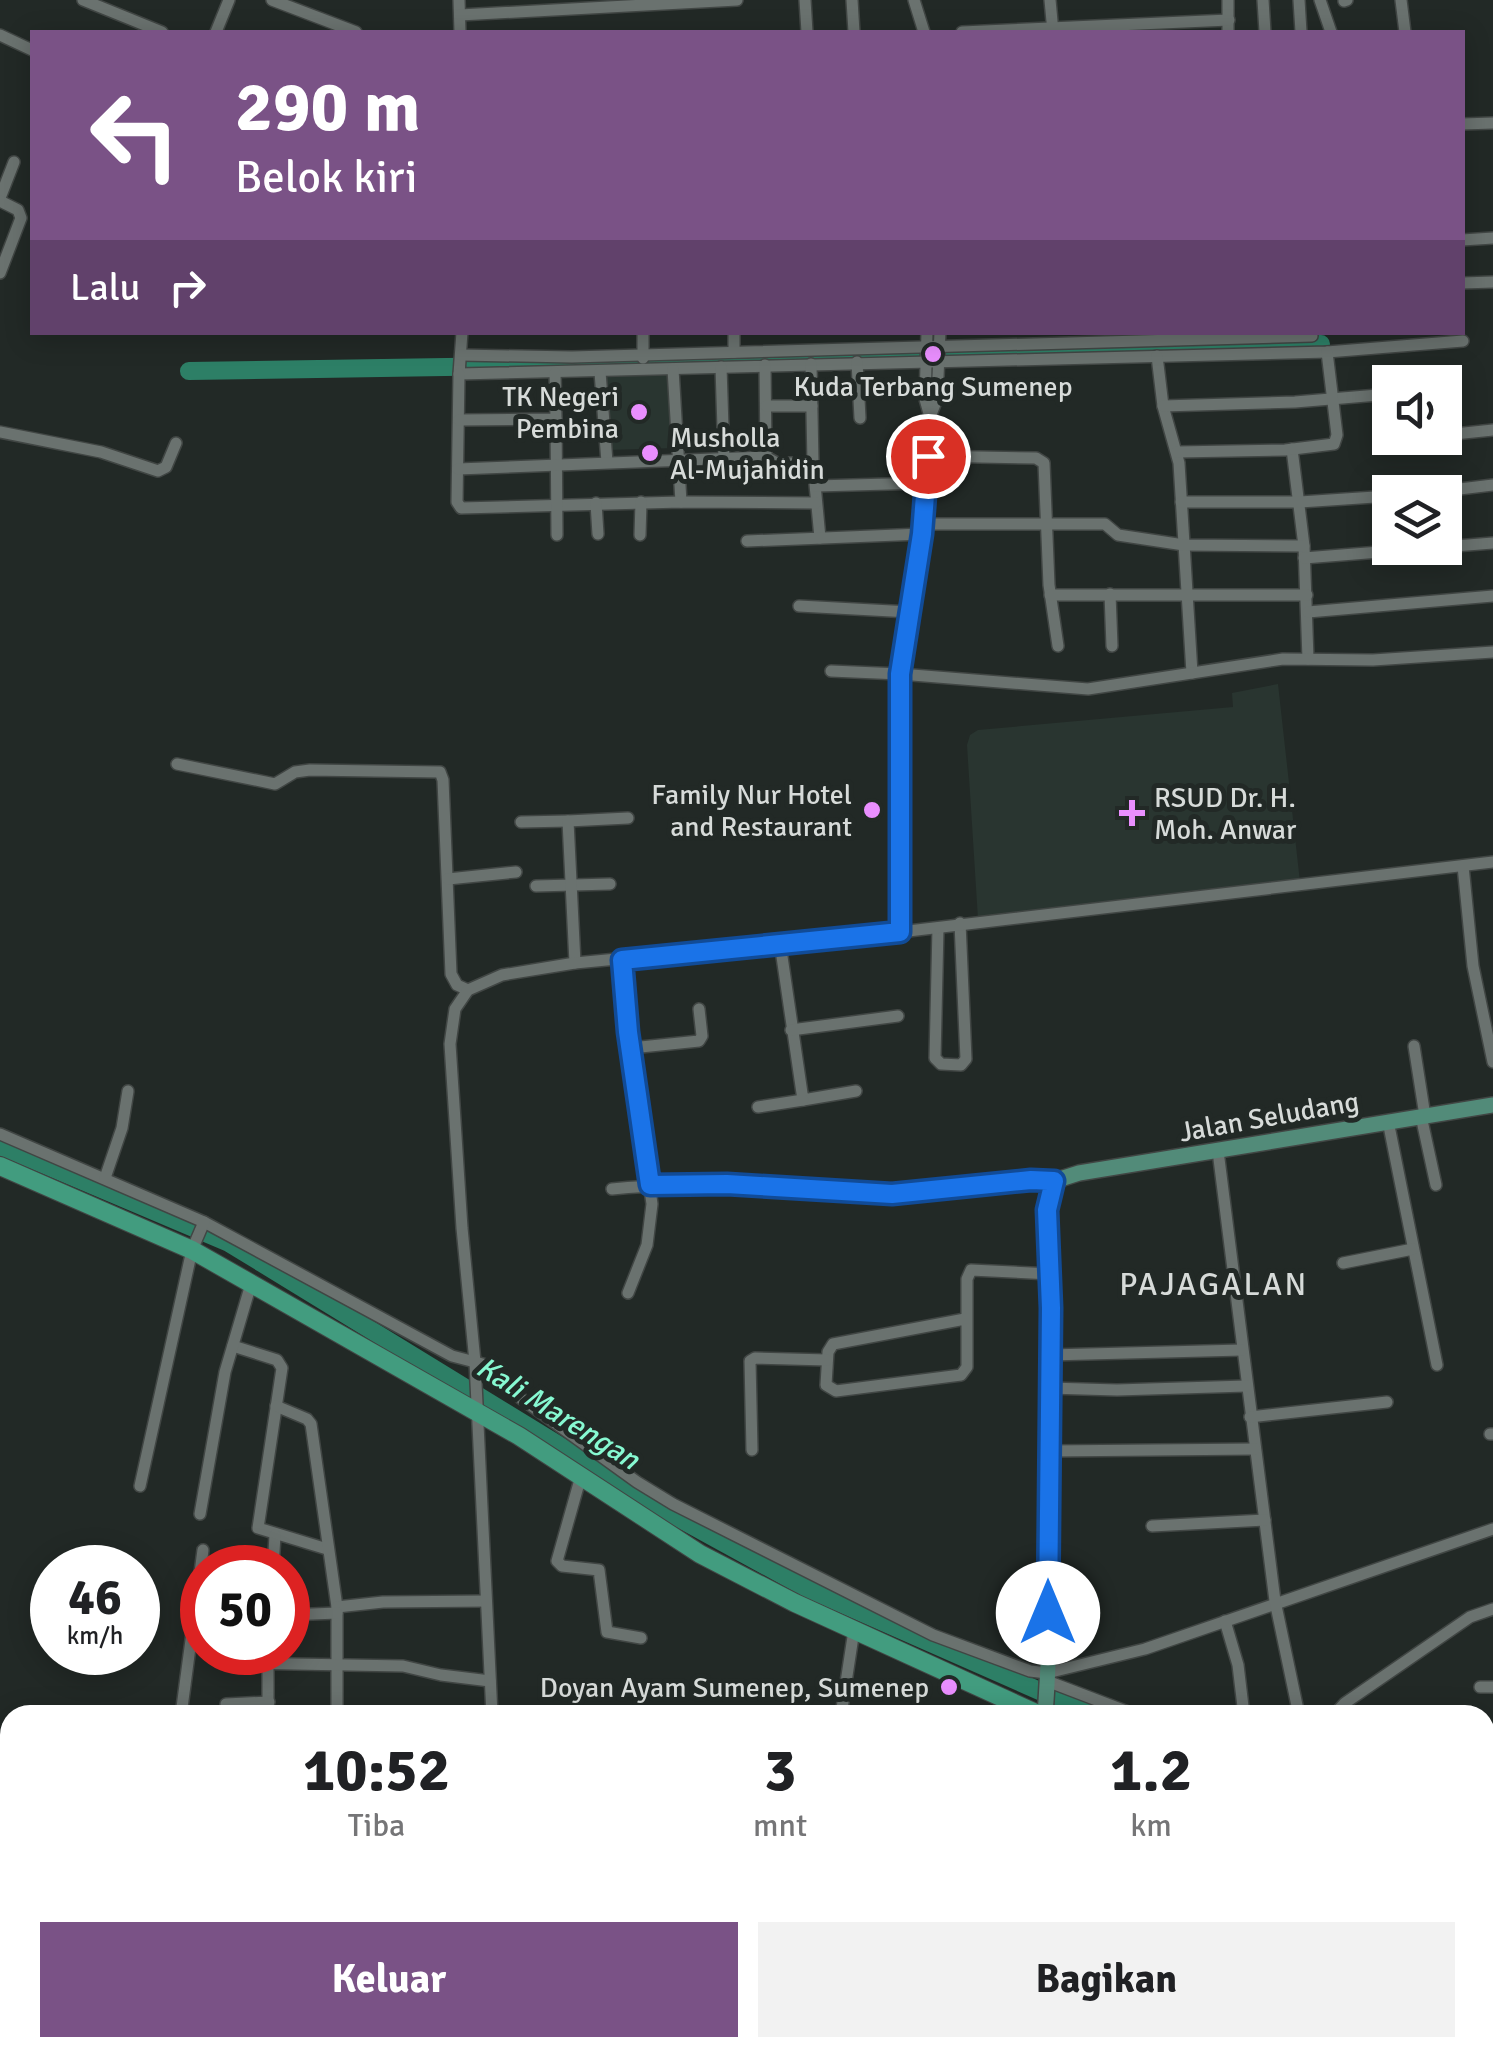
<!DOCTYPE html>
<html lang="id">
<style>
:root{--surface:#fff;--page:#f2f2f2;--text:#202124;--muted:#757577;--accent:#7a5286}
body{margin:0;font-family:Signika,sans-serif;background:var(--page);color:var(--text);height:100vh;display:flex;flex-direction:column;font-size:38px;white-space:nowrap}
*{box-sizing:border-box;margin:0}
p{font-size:32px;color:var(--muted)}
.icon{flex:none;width:55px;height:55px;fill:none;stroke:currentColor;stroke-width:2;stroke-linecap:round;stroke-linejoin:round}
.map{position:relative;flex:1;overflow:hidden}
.side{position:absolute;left:0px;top:1705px;width:1495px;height:352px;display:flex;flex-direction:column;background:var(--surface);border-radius:30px 30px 0 0;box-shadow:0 5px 25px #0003}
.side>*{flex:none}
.guide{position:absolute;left:30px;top:30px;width:1435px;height:305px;border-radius:0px;box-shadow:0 5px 25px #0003;background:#7a5286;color:#fff;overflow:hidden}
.fabs{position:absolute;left:1372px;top:365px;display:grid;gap:20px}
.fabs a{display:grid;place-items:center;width:90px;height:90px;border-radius:0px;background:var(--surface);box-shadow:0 5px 25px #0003;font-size:50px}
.speed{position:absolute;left:30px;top:1545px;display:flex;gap:20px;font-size:50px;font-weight:700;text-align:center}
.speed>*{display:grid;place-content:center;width:130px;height:130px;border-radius:50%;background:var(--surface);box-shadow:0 5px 25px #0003;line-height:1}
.speed small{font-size:25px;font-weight:400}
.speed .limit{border:15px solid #d22;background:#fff;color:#111}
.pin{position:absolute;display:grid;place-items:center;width:85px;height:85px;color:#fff;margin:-42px;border:5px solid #fff;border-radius:50%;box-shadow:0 2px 10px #0007}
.me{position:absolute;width:110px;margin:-55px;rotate:0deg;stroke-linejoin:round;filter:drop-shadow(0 0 8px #0008)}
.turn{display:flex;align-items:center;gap:35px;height:210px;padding:0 40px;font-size:45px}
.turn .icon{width:130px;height:130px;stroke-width:2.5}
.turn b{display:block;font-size:70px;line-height:85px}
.then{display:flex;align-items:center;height:95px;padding:0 40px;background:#0003;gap:20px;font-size:38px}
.eta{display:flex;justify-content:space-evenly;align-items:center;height:170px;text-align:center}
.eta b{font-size:60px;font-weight:700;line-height:70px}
.action{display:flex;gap:20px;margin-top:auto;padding:20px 40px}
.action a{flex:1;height:115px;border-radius:0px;background:var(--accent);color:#fff;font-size:40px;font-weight:700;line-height:115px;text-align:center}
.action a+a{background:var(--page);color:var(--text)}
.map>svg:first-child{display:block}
.built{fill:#293530}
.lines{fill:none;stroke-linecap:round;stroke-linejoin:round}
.river{stroke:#2d7f66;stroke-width:18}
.minor-casing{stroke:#414644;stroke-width:14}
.major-casing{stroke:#414644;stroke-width:18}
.highway-casing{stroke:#414644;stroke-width:20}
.minor{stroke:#6a726f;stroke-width:11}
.major{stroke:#528b79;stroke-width:15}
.highway{stroke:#429c7f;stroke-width:18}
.route-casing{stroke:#114b97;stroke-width:25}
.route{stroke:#1a73e8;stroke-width:18}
.poi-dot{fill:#e98efe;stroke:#222926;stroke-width:4}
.labels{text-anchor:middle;stroke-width:10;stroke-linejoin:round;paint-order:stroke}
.poi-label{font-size:28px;fill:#d7dbd9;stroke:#222926;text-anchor:end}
.street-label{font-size:28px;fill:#d7dbd9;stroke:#222926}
.water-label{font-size:30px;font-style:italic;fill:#87f9d2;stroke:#222926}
.quarter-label{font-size:32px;letter-spacing:2.5px;fill:#d7dbd9;stroke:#222926}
</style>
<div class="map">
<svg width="1493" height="2057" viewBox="0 0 1493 2057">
<rect width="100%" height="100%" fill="#222926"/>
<g class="built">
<polygon points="669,374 675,448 607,450 604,376"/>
<polygon points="1278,684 1300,882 978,919 967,745 970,735 978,730 1233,707 1232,693"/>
</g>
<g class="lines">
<g class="river">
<polyline points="945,353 1321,344"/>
<polyline points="189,371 633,364 921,353"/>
<polyline points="0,1146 229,1243 671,1514 808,1589 1094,1715"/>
<polyline points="1485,1819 1493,1820"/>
</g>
<defs>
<g id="minor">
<polyline points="83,0 162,32"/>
<polyline points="272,0 356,32"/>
<polyline points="459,0 460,32"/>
<polyline points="805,0 807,32"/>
<polyline points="852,0 854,32"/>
<polyline points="914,0 924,32"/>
<polyline points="1050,0 1053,32"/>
<polyline points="1228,0 1228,32"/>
<polyline points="1263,0 1265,32"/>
<polyline points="1299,0 1301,32"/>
<polyline points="1320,0 1331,32"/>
<polyline points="1401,0 1405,32"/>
<polyline points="1344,1 1347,0"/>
<polyline points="460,15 737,0"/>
<polyline points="216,32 229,0"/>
<polyline points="962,32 1229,20"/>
<polyline points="0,35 32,50"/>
<polyline points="1462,124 1493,123"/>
<polyline points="0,198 14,162"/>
<polyline points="0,201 18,210 21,218 0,273"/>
<polyline points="1462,240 1493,238"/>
<polyline points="1462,283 1493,282"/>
<polyline points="462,332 459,374 1327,352 1463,341"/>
<polyline points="643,332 643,358"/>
<polyline points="734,332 734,352"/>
<polyline points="461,355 572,357 1312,336"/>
<polyline points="1157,356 1163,406 1179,463 1192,673"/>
<polyline points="857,362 860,418"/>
<polyline points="811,364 813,463 820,538"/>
<polyline points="765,365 766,457"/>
<polyline points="721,367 724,459"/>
<polyline points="673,369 681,502"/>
<polyline points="600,372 607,462"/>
<polyline points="459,374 457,502 461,508 681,502 816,503"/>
<polyline points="766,406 812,406"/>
<polyline points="1163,406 1295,402 1390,394"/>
<polyline points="930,417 937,399 940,332"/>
<polyline points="556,419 557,535"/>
<polyline points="459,420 556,419 555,373"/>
<polyline points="0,432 101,452 158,471 166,467 176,443"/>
<polyline points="1445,435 1493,430"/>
<polyline points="1292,449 1304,546 1308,659"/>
<polyline points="1177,452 1285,450 1334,444 1337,435 1327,352"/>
<polyline points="927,456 1036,458 1044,463 1049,585 1058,646"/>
<polyline points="458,469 766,457 777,463 813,463"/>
<polyline points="816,486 925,483"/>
<polyline points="1435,492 1493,485"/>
<polyline points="1181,502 1300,502 1390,496"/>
<polyline points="596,503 598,534"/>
<polyline points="923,524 1105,524 1118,535 1184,545 1304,546"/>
<polyline points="640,535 641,502"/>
<polyline points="747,541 922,534"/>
<polyline points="1304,558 1493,543"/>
<polyline points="1110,594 1112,646"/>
<polyline points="1050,595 1307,595"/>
<polyline points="799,606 910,612"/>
<polyline points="1308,612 1493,596"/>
<polyline points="831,671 900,674 1088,689 1283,659 1373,660 1493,652"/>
<polyline points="177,764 275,784 295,772 310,770 440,772 443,780 451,974 457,985 468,990"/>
<polyline points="521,822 568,821"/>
<polyline points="1463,866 1473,966 1493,1062"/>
<polyline points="448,879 516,872"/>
<polyline points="536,886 610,884"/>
<polyline points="938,928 935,1058 941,1064 961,1065 966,1059 960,923"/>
<polyline points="900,932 897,735 900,674 922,534 930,417 925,399 927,332"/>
<polyline points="780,943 803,1100 856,1091"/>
<polyline points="623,960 628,1032 652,1204 647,1245 628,1293"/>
<polyline points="575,963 568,821 628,818"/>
<polyline points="791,1030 898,1016"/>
<polyline points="1414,1046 1425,1116"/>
<polyline points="631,1048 699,1041 702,1036 699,1009"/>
<polyline points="758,1107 803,1100"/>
<polyline points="1421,1116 1436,1185"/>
<polyline points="1388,1121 1437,1365"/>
<polyline points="0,1134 204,1222 452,1356 494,1367 515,1394 637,1482 673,1504 933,1635 1030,1671 1047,1673 1145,1649 1493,1529"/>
<polyline points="1218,1151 1275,1601 1299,1715"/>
<polyline points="105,1178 122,1128 128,1091"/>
<path d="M612,1189C707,1179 800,1195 894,1194C948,1193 1000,1179 1054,1181"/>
<polyline points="1343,1263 1413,1249"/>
<polyline points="965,1319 833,1344 828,1352 826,1385 836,1391 961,1375 967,1367 967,1279 971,1270 1051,1274"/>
<polyline points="233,1346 277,1360 282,1368 258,1528 327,1549"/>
<polyline points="1050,1355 1242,1350"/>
<polyline points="1049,1388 1117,1390 1246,1386"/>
<polyline points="276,1406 307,1419 311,1424 337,1607 337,1715"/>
<polyline points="1250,1417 1387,1402"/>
<polyline points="1490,1434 1493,1434"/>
<polyline points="752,1450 750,1361 755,1358 827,1360"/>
<polyline points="1051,1451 1255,1449"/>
<polyline points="581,1476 557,1561 562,1566 599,1570 607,1632 641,1638"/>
<polyline points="140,1486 192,1250 204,1222"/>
<polyline points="200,1514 225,1372 251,1284"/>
<polyline points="1152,1526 1265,1520"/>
<polyline points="273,1568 275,1535"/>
<polyline points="337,1607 383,1602 486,1601"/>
<polyline points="288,1615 337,1613"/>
<polyline points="1225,1621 1238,1665 1244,1715"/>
<polyline points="231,1652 233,1663 403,1666 441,1675 490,1681"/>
<polyline points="268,1652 268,1715"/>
<polyline points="1047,1681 1136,1715"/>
<polyline points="1480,1687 1493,1687"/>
<polyline points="226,1704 269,1702"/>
<polyline points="181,1715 203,1550"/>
<polyline points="492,1715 475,1362 462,1228 450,1044 455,1009 468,990 502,975 575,963 900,932 1493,862"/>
<polyline points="826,1715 841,1712"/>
<polyline points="841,1715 854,1630"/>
<polyline points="1334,1715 1345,1703 1470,1617 1493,1609"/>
<polyline points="0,1795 10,1799"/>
<polyline points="1485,1953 1493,1949"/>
<polyline points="196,2048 208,2050"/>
<polyline points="506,2048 506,2057"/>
<polyline points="806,2048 835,2057"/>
<polyline points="416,2057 416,2048"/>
<polyline points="629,2057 632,2048"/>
<polyline points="719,2057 722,2048"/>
<polyline points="753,2057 755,2048"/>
<polyline points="928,2057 928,2048"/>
</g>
<g id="major">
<path d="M1045,1715C1055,1581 1049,1445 1051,1310C1052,1270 1038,1219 1054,1181L1079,1173L1493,1105"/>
<polyline points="1035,2057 1035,2048"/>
</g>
<g id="highway">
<polyline points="0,1166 192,1250 519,1436 700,1554 795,1603 1040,1715"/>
<polyline points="1485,1994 1493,2008"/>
</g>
</defs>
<use href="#minor" class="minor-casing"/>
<use href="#major" class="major-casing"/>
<use href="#highway" class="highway-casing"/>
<use href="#minor" class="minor"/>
<use href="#major" class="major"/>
<use href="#highway" class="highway"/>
</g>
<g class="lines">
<defs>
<polyline id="route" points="928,456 922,534 900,674 900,932 622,960 628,1032 650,1185 727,1184 892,1194 1031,1180 1054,1181 1047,1210 1051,1308 1048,1613"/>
</defs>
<use href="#route" class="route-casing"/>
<use href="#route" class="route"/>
</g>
<g class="poi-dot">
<circle cx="933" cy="354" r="10"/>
<circle cx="639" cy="412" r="10"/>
<circle cx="650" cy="453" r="10"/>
<circle cx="872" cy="810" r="10"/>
<path d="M1127 798h10v10h10v10h-10v10h-10v-10h-10v-10h10z"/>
<circle cx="949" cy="1687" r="10"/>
</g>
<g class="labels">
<g class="poi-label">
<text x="933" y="396" text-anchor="middle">Kuda Terbang Sumenep</text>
<text x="619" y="406">TK Negeri<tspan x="619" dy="32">Pembina</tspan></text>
<text x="670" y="447" text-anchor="start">Musholla<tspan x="670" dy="32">Al-Mujahidin</tspan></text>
<text x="852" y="804">Family Nur Hotel<tspan x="852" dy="32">and Restaurant</tspan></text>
<text x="1154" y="807" text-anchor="start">RSUD Dr. H.<tspan x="1154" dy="32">Moh. Anwar</tspan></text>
<text x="929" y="1697">Doyan Ayam Sumenep, Sumenep</text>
</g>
<g class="street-label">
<text transform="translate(1269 1116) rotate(-10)" y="10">Jalan Seludang</text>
</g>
<g class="water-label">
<text transform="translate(558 1413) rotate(32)" y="10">Kali Marengan</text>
</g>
<g class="quarter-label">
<text x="1214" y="1295">PAJAGALAN</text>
</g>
</g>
</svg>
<div class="fabs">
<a><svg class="icon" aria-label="sound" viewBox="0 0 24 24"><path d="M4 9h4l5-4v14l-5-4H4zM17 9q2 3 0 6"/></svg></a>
<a><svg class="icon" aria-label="layers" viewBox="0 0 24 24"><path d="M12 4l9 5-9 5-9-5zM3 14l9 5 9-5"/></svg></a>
</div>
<div class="speed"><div>46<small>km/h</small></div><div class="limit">50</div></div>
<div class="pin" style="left:928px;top:456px;background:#d93025"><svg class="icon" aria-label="arrive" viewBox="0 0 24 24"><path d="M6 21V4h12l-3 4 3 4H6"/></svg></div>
<svg class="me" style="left:1048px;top:1613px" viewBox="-20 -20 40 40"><circle r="19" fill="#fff"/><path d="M0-13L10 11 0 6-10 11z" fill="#1a73e8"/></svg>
<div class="guide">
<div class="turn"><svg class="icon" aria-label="left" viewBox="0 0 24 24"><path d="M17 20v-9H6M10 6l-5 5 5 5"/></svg><div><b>290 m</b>Belok kiri</div></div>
<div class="then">Lalu<svg class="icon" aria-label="right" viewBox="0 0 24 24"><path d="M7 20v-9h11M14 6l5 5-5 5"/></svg></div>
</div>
<section class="side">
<div class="eta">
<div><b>10:52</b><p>Tiba</p></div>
<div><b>3</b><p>mnt</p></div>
<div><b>1.2</b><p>km</p></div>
</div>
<div class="action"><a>Keluar</a><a>Bagikan</a></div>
</section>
</div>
